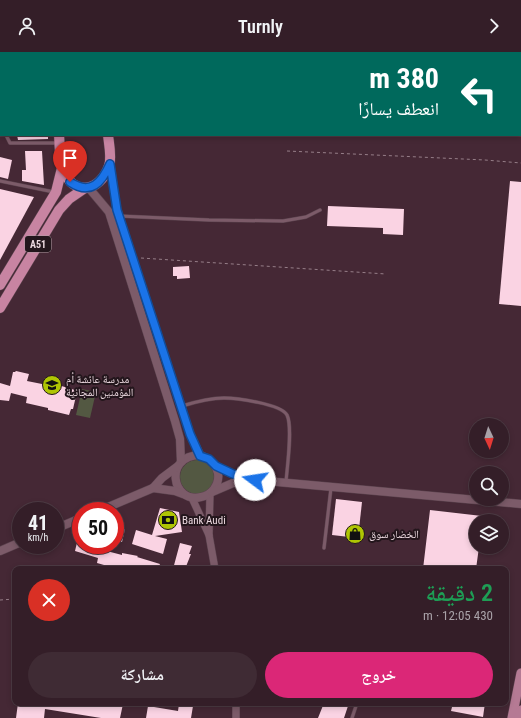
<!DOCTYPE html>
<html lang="ar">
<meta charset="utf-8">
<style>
:root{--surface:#341e28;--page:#3f2b34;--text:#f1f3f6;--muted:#a9a2a8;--line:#4e3c45;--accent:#db2777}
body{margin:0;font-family:"Roboto Condensed","Noto Naskh Arabic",sans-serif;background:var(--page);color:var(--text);direction:rtl;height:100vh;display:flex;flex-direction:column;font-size:15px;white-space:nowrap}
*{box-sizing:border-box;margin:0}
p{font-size:13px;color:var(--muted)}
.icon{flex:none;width:22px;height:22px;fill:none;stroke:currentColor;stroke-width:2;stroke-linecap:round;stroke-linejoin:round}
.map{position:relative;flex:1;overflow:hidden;direction:ltr}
.panel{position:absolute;left:12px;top:514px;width:497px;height:140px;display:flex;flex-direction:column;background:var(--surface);border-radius:8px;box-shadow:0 2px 6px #0003,0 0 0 1px var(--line);direction:rtl}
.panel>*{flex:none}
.hud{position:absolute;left:0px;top:0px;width:521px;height:84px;box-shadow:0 2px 6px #0003,0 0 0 1px var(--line);direction:rtl;background:#00695c;color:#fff;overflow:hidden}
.needle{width:26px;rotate:176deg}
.tools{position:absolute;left:469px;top:366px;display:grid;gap:8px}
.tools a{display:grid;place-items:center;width:40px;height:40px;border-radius:50%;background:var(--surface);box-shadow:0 2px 6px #0003,0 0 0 1px var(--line);font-size:20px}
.speed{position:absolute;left:12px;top:450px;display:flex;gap:8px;font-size:20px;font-weight:700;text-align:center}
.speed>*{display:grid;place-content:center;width:52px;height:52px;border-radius:50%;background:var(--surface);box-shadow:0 2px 6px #0003,0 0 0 1px var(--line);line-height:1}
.speed small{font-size:10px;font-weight:400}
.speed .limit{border:6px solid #d22;background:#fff;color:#111}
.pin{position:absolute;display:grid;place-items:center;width:34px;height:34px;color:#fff;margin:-41px -17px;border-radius:50% 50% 50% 0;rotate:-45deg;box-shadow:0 0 4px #0007}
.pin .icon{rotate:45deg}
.me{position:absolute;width:44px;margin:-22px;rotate:284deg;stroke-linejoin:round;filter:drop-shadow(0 0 3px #0008)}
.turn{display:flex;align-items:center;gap:14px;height:84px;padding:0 16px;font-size:18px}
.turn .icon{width:52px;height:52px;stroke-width:2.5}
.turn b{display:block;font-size:28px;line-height:34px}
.round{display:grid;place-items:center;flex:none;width:42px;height:42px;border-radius:21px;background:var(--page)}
.summary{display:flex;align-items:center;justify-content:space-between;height:68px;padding:0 16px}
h1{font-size:24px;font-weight:600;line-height:30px;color:#1e9e55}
.button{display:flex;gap:8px;margin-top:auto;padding:8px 16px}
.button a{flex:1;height:46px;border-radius:24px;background:var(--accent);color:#fff;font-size:16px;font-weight:600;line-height:46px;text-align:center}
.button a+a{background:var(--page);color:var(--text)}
header{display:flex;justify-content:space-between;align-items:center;height:52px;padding:0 16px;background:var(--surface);font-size:18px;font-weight:600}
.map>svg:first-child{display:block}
.green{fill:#535842}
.building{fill:#fad3e3}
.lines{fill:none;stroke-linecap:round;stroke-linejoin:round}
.service-casing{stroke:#5c444f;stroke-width:4}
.minor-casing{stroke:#5c444f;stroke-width:7}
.tertiary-casing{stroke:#5c444f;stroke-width:8}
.secondary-casing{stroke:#5c444f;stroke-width:9}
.primary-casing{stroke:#5c444f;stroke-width:10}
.trunk-casing{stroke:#5c444f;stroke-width:11}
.path{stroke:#967e88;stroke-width:1;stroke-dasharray:3 3;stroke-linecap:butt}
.service{stroke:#7c5b69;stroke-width:3}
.minor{stroke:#7c5b69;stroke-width:6}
.tertiary{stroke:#7c5b69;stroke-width:7}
.secondary{stroke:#7c5b69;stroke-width:8}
.primary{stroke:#b57a94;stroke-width:9}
.trunk{stroke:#c884a2;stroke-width:10}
.route-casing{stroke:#114b97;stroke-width:10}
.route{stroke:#1a73e8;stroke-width:7}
.labels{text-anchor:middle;stroke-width:4;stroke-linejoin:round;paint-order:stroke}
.shield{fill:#23161c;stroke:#af9ea4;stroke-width:1}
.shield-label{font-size:10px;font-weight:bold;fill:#ebd8df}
.poi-label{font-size:11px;fill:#ebd8df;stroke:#23161c;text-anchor:start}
</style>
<header><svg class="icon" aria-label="forward" viewBox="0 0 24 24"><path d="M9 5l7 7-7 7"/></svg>Turnly<svg class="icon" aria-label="person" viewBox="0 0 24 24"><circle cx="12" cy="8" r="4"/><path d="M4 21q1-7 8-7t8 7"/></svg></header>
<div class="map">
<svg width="521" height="666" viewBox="0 0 521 666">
<rect width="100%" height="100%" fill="#452835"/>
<g class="green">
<polygon points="82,337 96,340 90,366 76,363"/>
<circle cx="197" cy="425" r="17"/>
</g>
<g class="building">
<polygon points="17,83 48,83 48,87 18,88"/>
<polygon points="25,99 42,99 44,133 22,129 22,118 26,118"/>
<polygon points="0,105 12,108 8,127 0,125"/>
<polygon points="510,129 521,130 521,254 499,252"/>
<polygon points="0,137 34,145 0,208"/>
<polygon points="328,154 404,157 403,183 383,182 383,176 327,174"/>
<polygon points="189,214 190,226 177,227 177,224 173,224 173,215"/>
<polygon points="16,319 29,322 27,329 47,333 46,338 56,341 58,333 75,338 74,344 76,344 73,357 71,357 69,363 48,358 48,356 26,351 27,345 11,341 9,349 0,348 0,331 10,334 13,320 15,320"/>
<polygon points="336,447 362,450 358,486 332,483"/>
<polygon points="160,456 179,460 182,480 155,484 167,487 163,502 132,492 136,478 152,483"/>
<polygon points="430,458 482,464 481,469 476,469 476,495 479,495 476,517 423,517"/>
<polygon points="115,473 123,475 122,477 125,477 122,490 115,488"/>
<polygon points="79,482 81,482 81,493 101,493 99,497 122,503 122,501 138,504 137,505 160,512 158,517 131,517 119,514 118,517 97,511 98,506 75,499"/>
<polygon points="180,491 192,494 189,502 191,502 185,517 173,517"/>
<polygon points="18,651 117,651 123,652 120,666 101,666 45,657 44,666 16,666"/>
<polygon points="324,651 349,651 344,666 318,666"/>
<polygon points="453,651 485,651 483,665 451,659"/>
<polygon points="179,652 193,654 191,666 146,666 148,654 178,659"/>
</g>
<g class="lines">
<defs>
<g id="service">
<polyline points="41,0 41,1"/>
<polyline points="0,8 1,8"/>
<polyline points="6,83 10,91 58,91"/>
<polyline points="0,129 54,140"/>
<polyline points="119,164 209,168 283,169 306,165 320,158"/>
<path d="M182,354C195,350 210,346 224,346C237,346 281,352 287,363C293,375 287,416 286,430"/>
<polyline points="324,496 331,436"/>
<polyline points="352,666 357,651"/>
</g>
<g id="minor">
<polyline points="421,0 426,1"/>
<polyline points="388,1 388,0"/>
<polyline points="491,1 491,0"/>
<polyline points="520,19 521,19"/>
<polyline points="520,38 521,34"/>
</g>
<g id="tertiary">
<polyline points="210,442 209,483 215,517"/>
<polyline points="192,446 209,483"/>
<polyline points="236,651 236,666"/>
</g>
<g id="secondary">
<path d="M110,112L117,158L190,382L200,403C215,409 224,422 214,437C210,442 207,444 201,445C172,452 163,404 200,403"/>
<polyline points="88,135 109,160 175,369 180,387 181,410"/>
<polyline points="216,414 233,422 255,428 521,452"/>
<polyline points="153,436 175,439 183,442"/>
<polyline points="212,440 233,431 252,428"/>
<polyline points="99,459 153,436 162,426 178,414"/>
<polyline points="55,477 81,466"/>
<polyline points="0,499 21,490"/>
</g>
<g id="primary">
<polyline points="512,666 521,621"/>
<polyline points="519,666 521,658"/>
</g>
<g id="trunk">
<polyline points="94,1 95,0"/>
<polyline points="107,1 107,0"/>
<path d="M59,83C60,93 59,109 63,117C73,145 100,140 109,114C112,106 109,92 108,83"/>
<polyline points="0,233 56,140 62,116"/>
<polyline points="0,256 59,158 69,147 85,136"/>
</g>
</defs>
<use href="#service" class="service-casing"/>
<use href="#minor" class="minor-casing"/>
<use href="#tertiary" class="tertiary-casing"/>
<use href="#secondary" class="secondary-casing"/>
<use href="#primary" class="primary-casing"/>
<use href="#trunk" class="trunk-casing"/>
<g class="path">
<polyline points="287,99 485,108 521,111"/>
<polyline points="141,206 386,222"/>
<polyline points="0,548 15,547"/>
</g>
<use href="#service" class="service"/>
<use href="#minor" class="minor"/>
<use href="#tertiary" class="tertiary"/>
<use href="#secondary" class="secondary"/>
<use href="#primary" class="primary"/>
<use href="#trunk" class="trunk"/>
</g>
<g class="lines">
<defs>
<path id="route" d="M70,130C91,144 102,130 110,112L117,158L190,382L200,404L209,407L216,414L233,422L255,428"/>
</defs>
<use href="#route" class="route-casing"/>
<use href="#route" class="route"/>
</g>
<defs>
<symbol id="school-disc" viewBox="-11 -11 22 22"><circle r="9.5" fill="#afc504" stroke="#23161c"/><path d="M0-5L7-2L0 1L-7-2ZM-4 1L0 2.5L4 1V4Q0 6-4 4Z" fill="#111"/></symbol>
<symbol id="bank-disc" viewBox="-11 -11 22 22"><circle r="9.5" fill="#afc504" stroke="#23161c"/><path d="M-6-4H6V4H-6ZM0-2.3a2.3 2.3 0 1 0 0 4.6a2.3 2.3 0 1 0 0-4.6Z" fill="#111"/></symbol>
<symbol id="shop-disc" viewBox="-11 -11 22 22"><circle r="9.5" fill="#afc504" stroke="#23161c"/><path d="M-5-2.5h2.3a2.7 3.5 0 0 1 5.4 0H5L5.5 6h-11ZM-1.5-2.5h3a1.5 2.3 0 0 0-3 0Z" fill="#111"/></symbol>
</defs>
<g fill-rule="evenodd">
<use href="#school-disc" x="41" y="322" width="22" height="22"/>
<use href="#bank-disc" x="157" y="457" width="22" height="22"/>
<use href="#shop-disc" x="344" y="471" width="22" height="22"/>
</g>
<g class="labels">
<rect class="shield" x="25" y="184" width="26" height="16" rx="3"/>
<g class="shield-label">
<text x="38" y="196">A51</text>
</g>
<g class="poi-label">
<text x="66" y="331">مدرسة عائشة أم<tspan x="66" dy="13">المؤمنين المجانية</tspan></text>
<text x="182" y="472">Bank Audi</text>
<text x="369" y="486">الخضار سوق</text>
</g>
</g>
</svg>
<div class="tools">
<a><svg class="needle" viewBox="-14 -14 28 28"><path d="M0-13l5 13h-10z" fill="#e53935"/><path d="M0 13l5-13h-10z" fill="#a9a2a8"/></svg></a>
<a><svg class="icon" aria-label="search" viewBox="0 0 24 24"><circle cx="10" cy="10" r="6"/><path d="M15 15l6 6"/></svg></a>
<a><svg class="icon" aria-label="layers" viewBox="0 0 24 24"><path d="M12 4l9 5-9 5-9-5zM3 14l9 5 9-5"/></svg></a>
</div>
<div class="speed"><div>41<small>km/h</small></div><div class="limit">50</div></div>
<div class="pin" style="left:70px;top:130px;background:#d93025"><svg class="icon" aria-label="arrive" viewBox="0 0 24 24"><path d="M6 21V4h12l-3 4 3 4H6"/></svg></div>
<svg class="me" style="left:255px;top:428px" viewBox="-20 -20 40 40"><circle r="19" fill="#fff"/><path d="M0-13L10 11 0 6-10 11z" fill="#1a73e8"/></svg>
<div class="hud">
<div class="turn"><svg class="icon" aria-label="left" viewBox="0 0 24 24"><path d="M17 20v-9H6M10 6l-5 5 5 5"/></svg><div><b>380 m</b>انعطف يسارًا</div></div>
</div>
<section class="panel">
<div class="summary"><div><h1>2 دقيقة</h1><p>430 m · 12:05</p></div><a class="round" style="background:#d93025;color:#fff"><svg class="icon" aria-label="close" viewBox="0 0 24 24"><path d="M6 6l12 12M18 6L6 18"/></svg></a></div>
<div class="button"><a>خروج</a><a>مشاركة</a></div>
</section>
</div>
